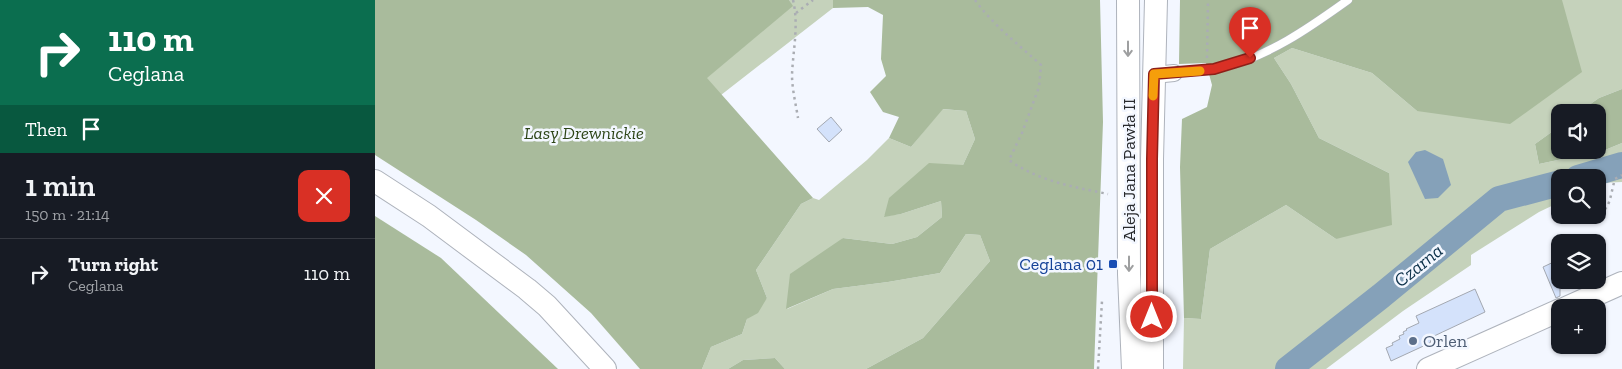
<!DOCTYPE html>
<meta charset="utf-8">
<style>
:root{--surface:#171b24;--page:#242831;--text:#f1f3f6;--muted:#9ea1a6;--line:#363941}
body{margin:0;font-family:"Zilla Slab",serif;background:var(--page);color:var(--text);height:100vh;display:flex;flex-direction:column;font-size:19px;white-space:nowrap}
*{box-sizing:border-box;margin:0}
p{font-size:16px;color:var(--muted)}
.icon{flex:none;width:28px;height:28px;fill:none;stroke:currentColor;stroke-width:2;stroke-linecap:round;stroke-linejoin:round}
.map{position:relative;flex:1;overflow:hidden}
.panel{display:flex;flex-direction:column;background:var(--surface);width:375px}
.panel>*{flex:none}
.guide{background:#0b6e4f;color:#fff;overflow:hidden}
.tools{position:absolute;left:1176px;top:104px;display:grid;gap:10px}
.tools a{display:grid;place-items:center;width:55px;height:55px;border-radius:10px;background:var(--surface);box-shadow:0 1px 4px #0004;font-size:25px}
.pin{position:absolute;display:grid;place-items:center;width:42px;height:42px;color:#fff;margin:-51px -21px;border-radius:50% 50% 50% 0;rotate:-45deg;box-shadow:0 0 5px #0007}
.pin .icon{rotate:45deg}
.me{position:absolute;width:55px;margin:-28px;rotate:0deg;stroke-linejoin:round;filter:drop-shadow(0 0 4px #0008)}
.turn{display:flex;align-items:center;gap:18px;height:105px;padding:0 25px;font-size:22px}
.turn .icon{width:65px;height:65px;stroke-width:2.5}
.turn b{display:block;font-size:35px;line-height:42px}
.then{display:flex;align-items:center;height:48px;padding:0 25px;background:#0003;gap:10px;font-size:19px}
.round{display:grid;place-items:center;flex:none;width:52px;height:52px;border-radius:10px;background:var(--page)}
.summary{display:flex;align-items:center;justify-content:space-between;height:85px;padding:0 25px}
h1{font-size:30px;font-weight:600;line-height:38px}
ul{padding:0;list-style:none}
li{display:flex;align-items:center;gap:15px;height:70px;padding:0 25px;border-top:1px solid var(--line)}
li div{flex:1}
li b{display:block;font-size:19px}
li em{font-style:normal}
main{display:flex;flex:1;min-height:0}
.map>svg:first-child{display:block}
.green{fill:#c5d2bb}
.forest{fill:#a9bb9c}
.water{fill:#85a1b9}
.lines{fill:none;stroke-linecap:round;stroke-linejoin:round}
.river{stroke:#85a1b9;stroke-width:26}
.building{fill:#d4e2fb;stroke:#a3a8b1}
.lane-casing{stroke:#aeb3bc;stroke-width:9}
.street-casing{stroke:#aeb3bc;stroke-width:18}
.secondary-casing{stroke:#aeb3bc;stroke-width:24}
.path{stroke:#aaadb3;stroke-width:2.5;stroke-dasharray:2.5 4;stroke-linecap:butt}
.lane{stroke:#fff;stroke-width:8}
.street{stroke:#fff;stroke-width:16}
.secondary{stroke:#fff;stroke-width:22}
.oneway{stroke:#9e9fa0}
.route-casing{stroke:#8d1f18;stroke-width:12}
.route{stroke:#d93025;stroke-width:9}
.slow{stroke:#f59e0b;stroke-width:9}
.transit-dot{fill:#1a4fb4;stroke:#f3f7ff;stroke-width:2}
.service-dot{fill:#5c6f8a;stroke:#f3f7ff;stroke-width:2}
.labels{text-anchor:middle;stroke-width:5;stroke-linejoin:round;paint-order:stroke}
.park-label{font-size:18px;font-style:italic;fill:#2d4517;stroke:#f3f7ff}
.street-label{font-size:18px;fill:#282a2d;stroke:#f3f7ff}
.transit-label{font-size:18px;fill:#164399;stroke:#f3f7ff;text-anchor:end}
.service-label{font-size:18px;fill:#4e5e75;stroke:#f3f7ff;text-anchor:start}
.water-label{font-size:19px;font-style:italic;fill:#0a2f48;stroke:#f3f7ff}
</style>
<main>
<section class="panel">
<div class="guide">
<div class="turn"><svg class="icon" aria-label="right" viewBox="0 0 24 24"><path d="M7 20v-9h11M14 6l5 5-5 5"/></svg><div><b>110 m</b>Ceglana</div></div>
<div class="then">Then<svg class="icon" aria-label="arrive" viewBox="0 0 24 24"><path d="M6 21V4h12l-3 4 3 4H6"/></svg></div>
</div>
<div class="summary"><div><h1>1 min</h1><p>150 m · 21:14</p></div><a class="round" style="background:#d93025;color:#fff"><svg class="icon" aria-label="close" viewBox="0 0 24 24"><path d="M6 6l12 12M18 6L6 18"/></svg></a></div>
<ul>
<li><svg class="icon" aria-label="right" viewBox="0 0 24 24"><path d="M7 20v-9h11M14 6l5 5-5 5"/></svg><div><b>Turn right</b><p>Ceglana</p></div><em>110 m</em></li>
</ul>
</section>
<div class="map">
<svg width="1247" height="369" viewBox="0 0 1247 369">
<rect width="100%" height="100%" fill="#f3f7ff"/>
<g class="green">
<polygon points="414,0 458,0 458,8 346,95 331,78 417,6"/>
<polygon points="1187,0 1247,0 1247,89 1224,98 1204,112 1185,112 1185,126 1160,144 1164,164 1230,150 1247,143 1247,182 1226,183 1223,185 1222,178 1185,178 1185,202 1164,212 1096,255 1096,265 1028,311 951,369 808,369 809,318 826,319 835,249 911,205 961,239 1014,173 944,138 916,84 899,58 917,48 997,73 1042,111"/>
<polygon points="567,109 591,111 600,139 588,165 509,216 526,214 566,201 567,217 542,237 517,244 468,238 412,309 458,289 513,282 565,273 591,234 605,235 615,261 548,338 491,369 410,369 400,358 368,360 353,369 327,369 336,347 367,334 372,319 392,298 381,270 426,204 438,198 444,200 492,160 514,138 536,147"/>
</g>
<g class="forest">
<polygon points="0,0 414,0 418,6 332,78 438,198 426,204 381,270 392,298 383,313 372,319 367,334 336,347 327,369 265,369 216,313 151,255 101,220 0,155"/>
<polygon points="458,0 725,0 728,122 719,369 491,369 548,338 615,261 605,235 591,234 565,273 513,282 458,289 411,309 415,274 468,238 517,244 542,237 567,217 566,201 526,214 509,217 514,198 554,163 588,165 600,139 591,111 568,109 536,147 514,138 524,117 508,112 495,92 511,76 506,59 508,15 493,7 458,8"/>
<polygon points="805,0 1187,0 1207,72 1135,124 1042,111 997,73 917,48 899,58 916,84 944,138 1014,173 1017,225 961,239 911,205 835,249 826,319 809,318 805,167 807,119 832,107 837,85 831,63 804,64"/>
<polygon points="1247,89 1247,143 1230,150 1164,164 1160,144 1185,126 1185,150 1222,150 1222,112 1204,112 1224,98"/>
<polygon points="0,216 66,258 183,369 0,369"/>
<polygon points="400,358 410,369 353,369 368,360"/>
</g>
<polygon class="water" points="1050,150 1068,159 1076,185 1063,198 1050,199 1033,162 1041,152"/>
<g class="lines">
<g class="river">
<polyline points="1203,178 1247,165"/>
<polyline points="913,369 1006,296 1124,199 1185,183"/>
</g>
</g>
<g class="building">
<polygon points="456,117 467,130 454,142 442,129"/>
<polygon points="1185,259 1185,296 1181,298 1168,267"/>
<polygon points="1100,289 1110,312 1057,337 1055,343 1016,361 1011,348 1018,345 1017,343 1025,339 1024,336 1029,334 1028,332 1032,330 1031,329 1044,323 1041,316"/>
</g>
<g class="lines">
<defs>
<path id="lane" d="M799,73C815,72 830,71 845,68C893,57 934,28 973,0"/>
<polyline id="street" points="779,75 799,73"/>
<g id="secondary">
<polyline points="753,0 754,274 758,369"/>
<polyline points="0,181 54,216 152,289 172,306 230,369"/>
<polyline points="1191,308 1247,283"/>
<polyline points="777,369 777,159 781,0"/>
<polyline points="1053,369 1185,310"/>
</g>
</defs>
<use href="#lane" class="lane-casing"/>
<use href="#street" class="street-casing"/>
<use href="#secondary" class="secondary-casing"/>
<g class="path">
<path d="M418,0C424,25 418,50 417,75C417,89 421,105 423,118"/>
<path d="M600,0C618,25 643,44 666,65L664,87L647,133L634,160C663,181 699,187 733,194"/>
<polyline points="421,13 438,0"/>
<polyline points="832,58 833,0"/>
<path d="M1215,222C1238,206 1233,203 1240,179L1247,175"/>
<polyline points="723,369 727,301"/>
</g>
<use href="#lane" class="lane"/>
<use href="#street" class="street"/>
<use href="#secondary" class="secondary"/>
</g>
<defs><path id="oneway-shaft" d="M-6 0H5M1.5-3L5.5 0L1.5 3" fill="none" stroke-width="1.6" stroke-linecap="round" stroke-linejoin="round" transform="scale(1.25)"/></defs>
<g class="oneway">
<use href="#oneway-shaft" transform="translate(753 49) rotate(90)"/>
<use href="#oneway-shaft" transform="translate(754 264) rotate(90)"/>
</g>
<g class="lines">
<defs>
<polyline id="route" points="777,317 777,159 779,74 839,69 875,58"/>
</defs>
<use href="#route" class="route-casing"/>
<use href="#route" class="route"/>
<polyline class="slow" points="778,96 779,74 825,71"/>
</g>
<rect class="transit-dot" x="733" y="259" width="10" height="10" rx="2.5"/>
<circle class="service-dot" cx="1038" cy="341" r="5"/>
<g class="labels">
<g class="park-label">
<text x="209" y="139">Lasy Drewnickie</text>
</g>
<g class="street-label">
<text transform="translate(754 170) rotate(-90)" y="6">Aleja Jana Pawła II</text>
</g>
<g class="transit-label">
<text x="728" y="270">Ceglana 01</text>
</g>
<g class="service-label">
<text x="1048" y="347">Orlen</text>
</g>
<g class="water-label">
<text transform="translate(1043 265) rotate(-39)" y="7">Czarna</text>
</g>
</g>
</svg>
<div class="tools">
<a><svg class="icon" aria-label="sound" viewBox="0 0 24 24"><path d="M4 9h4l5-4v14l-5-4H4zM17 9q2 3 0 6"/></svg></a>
<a><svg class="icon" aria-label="search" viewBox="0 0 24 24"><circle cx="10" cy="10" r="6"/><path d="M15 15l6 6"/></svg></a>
<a><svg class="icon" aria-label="layers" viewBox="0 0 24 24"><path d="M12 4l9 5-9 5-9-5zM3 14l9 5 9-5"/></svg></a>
<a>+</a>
</div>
<div class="pin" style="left:875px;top:58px;background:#d93025"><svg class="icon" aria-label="arrive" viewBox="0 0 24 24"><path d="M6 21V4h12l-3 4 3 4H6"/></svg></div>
<svg class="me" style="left:777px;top:317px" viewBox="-20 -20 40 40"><circle r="17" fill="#d93025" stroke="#fff" stroke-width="3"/><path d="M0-11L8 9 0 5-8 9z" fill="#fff"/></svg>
</div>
</main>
